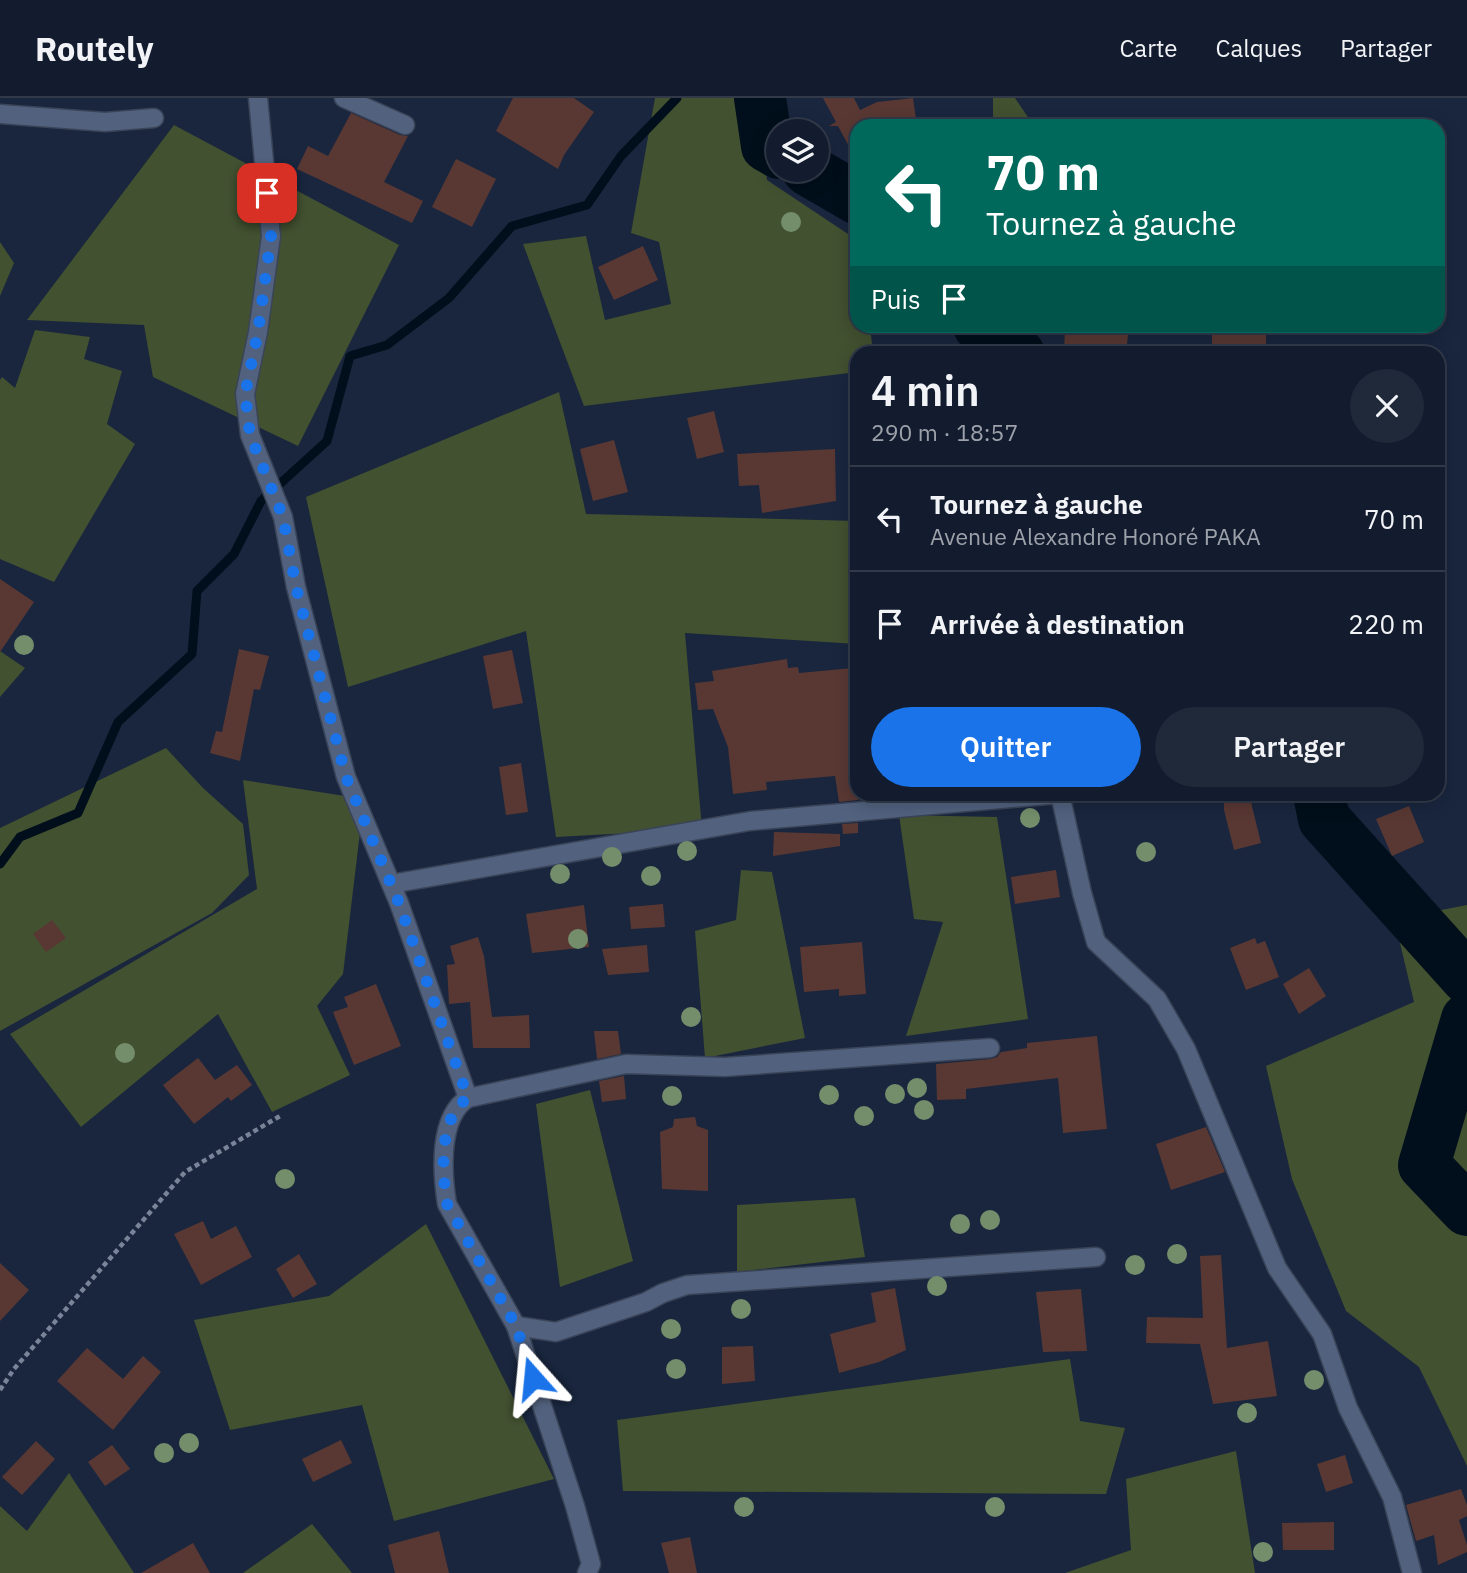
<!DOCTYPE html>
<html lang="fr">
<meta charset="utf-8">
<style>
:root{--surface:#131c2e;--page:#20293a;--text:#f1f3f6;--muted:#9da1aa;--line:#323a4a;--accent:#1a73e8}
body{margin:0;font-family:"IBM Plex Sans",sans-serif;background:var(--page);color:var(--text);height:100vh;display:flex;flex-direction:column;font-size:26px;white-space:nowrap}
*{box-sizing:border-box;margin:0}
p{font-size:23px;color:var(--muted)}
.icon{flex:none;width:38px;height:38px;fill:none;stroke:currentColor;stroke-width:2;stroke-linecap:round;stroke-linejoin:round}
.map{position:relative;flex:1;overflow:hidden}
.drawer{position:absolute;left:850px;top:248px;width:595px;height:455px;display:flex;flex-direction:column;background:var(--surface);border-radius:21px;box-shadow:0 4px 18px #0003,0 0 0 2px var(--line)}
.drawer>*{flex:none}
.banner{position:absolute;left:850px;top:21px;width:595px;height:214px;border-radius:21px;box-shadow:0 4px 18px #0003,0 0 0 2px var(--line);background:#00695c;color:#fff;overflow:hidden}
.fabs{position:absolute;left:766px;top:21px;display:grid;gap:14px}
.fabs a{display:grid;place-items:center;width:63px;height:63px;border-radius:50%;background:var(--surface);box-shadow:0 4px 18px #0003,0 0 0 2px var(--line);font-size:35px}
.pin{position:absolute;display:grid;place-items:center;width:60px;height:60px;color:#fff;margin:-30px;border-radius:14px;box-shadow:0 4px 10px #0006}
.me{position:absolute;width:77px;margin:-38px;rotate:342deg;stroke-linejoin:round;filter:drop-shadow(0 0 5px #0008)}
.turn{display:flex;align-items:center;gap:24px;height:147px;padding:0 21px;font-size:32px}
.turn .icon{width:91px;height:91px;stroke-width:2.5}
.turn b{display:block;font-size:49px;line-height:60px}
.then{display:flex;align-items:center;height:66px;padding:0 21px;background:#0003;gap:14px;font-size:26px}
.round{display:grid;place-items:center;flex:none;width:74px;height:74px;border-radius:37px;background:var(--page)}
.head{display:flex;align-items:center;justify-content:space-between;height:119px;padding:0 21px}
h1{font-size:42px;font-weight:600;line-height:52px}
.button{display:flex;gap:14px;margin-top:auto;padding:14px 21px}
.button a{flex:1;height:80px;border-radius:42px;background:var(--accent);color:#fff;font-size:28px;font-weight:600;line-height:80px;text-align:center}
.button a+a{background:var(--page);color:var(--text)}
ul{padding:0;list-style:none}
li{display:flex;align-items:center;gap:21px;height:105px;padding:0 21px;border-top:2px solid var(--line)}
li div{flex:1}
li b{display:block;font-size:26px}
li em{font-style:normal}
header{display:flex;align-items:center;gap:42px;box-sizing:border-box;height:98px;padding:0 35px;background:var(--surface);border-bottom:2px solid var(--line)}
header strong{font-size:33px}
nav{display:flex;gap:38px;margin-inline-start:auto;font-size:24px}
.map>svg:first-child{display:block}
.green{fill:#425130}
.lines{fill:none;stroke-linecap:round;stroke-linejoin:round}
.stream{stroke:#000f1b;stroke-width:9}
.river{stroke:#000f1b;stroke-width:52}
.building{fill:#593833}
.street-casing{stroke:#3a4458;stroke-width:21}
.path{stroke:#798498;stroke-width:4.5;stroke-dasharray:5 3.5;stroke-linecap:butt}
.street{stroke:#52627e;stroke-width:18}
.tree{fill:#748e6b}
.route{stroke:#1a73e8;stroke-width:12;stroke-dasharray:0 21.6}
</style>
<header>
<strong>Routely</strong>
<nav><a>Carte</a><a>Calques</a><a>Partager</a></nav>
</header>
<div class="map">
<svg width="1467" height="1475" viewBox="0 0 1467 1475">
<rect width="100%" height="100%" fill="#19263e"/>
<g class="green">
<polygon points="655,0 760,0 767,82 857,142 858,228 870,228 873,255 858,256 857,274 584,308 523,146 586,138 605,222 671,206 659,144 631,135"/>
<polygon points="993,0 1015,0 1034,28 993,28"/>
<polygon points="174,27 399,147 298,348 153,279 144,227 27,222"/>
<polygon points="0,144 14,165 0,198"/>
<polygon points="35,232 90,239 84,261 122,273 107,326 135,346 54,484 0,461 0,282 2,279 15,290"/>
<polygon points="559,294 586,416 857,423 857,546 685,535 702,731 556,739 526,533 348,589 306,399"/>
<polygon points="0,553 25,570 0,599"/>
<polygon points="166,650 203,690 243,726 249,777 212,815 0,933 0,730"/>
<polygon points="243,682 364,701 343,876 317,908 350,977 272,1014 218,916 81,1029 10,936 257,791"/>
<polygon points="899,717 997,719 1028,921 906,938 943,824 914,821"/>
<polygon points="741,772 772,774 805,940 705,960 695,833 736,822"/>
<polygon points="1467,807 1467,1368 1419,1269 1346,1213 1292,1081 1266,968 1414,904 1400,845 1436,813"/>
<polygon points="590,992 633,1163 560,1189 536,1006"/>
<polygon points="855,1100 865,1159 737,1174 737,1107"/>
<polygon points="426,1126 554,1381 394,1423 362,1307 230,1332 194,1222 329,1198"/>
<polygon points="1070,1261 1080,1323 1125,1330 1106,1396 623,1393 617,1322"/>
<polygon points="1236,1353 1255,1475 1065,1475 1131,1452 1126,1381"/>
<polygon points="69,1375 134,1475 0,1475 0,1408 27,1433"/>
<polygon points="312,1426 352,1475 243,1475"/>
</g>
<g class="lines">
<polyline class="stream" points="0,766 20,739 78,715 118,624 192,556 197,493 234,456 261,403 327,343 350,258 387,247 449,200 512,128 587,107 621,58 677,0"/>
<g class="river">
<polyline points="760,0 767,48 779,55"/>
<polyline points="808,72 858,101"/>
<polyline points="979,228 1019,256"/>
<polyline points="1319,696 1324,721 1467,880"/>
<polyline points="1467,921 1424,1067 1467,1112"/>
</g>
</g>
<g class="building">
<polygon points="513,0 574,0 594,14 564,57 558,71 496,33"/>
<polygon points="823,0 854,0 860,12 877,4 913,0 917,28 858,28 858,65 838,28 829,28 836,24"/>
<polygon points="351,15 400,37 408,38 384,84 423,103 412,125 297,71 308,48 328,58"/>
<polygon points="456,61 496,81 472,129 432,109"/>
<polygon points="643,148 658,182 614,202 598,169"/>
<polygon points="1065,228 1129,228 1126,256 1064,256"/>
<polygon points="1266,229 1266,256 1212,256 1212,230"/>
<polygon points="714,313 724,354 697,361 687,320"/>
<polygon points="614,342 628,394 593,403 580,351"/>
<polygon points="835,351 836,403 762,415 759,387 739,388 737,356"/>
<polygon points="0,481 34,504 0,554"/>
<polygon points="239,551 269,558 260,592 254,591 240,663 210,655 216,633 222,634"/>
<polygon points="512,552 523,605 493,611 483,558"/>
<polygon points="787,561 788,570 798,569 799,575 853,570 852,626 858,673 858,702 839,704 835,678 766,684 767,692 733,696 728,649 713,611 698,612 695,585 714,583 712,573"/>
<polygon points="521,665 528,714 506,717 499,669"/>
<polygon points="1224,696 1249,696 1261,745 1234,752 1224,712"/>
<polygon points="1409,708 1424,744 1392,758 1376,721"/>
<polygon points="858,725 858,735 843,736 842,726"/>
<polygon points="774,734 840,736 840,748 773,758"/>
<polygon points="1056,772 1060,799 1015,806 1011,779"/>
<polygon points="663,806 665,829 631,831 629,809"/>
<polygon points="584,807 589,849 532,855 526,816"/>
<polygon points="52,822 66,840 46,854 33,836"/>
<polygon points="478,839 484,858 492,919 529,917 530,950 473,950 470,904 449,906 447,867 455,866 450,848"/>
<polygon points="1255,840 1257,846 1265,843 1279,879 1246,892 1230,850"/>
<polygon points="862,844 866,896 839,898 839,891 804,894 800,849"/>
<polygon points="647,847 649,874 608,877 602,851"/>
<polygon points="1309,870 1326,898 1299,916 1283,886"/>
<polygon points="376,886 401,948 354,967 333,914 348,909 344,899"/>
<polygon points="594,933 618,933 621,956 597,961"/>
<polygon points="1097,938 1107,1031 1063,1035 1058,980 966,991 966,1001 937,1002 936,966 991,961 997,959 1001,954 1027,950 1027,945"/>
<polygon points="198,960 215,982 237,967 252,987 231,1003 228,999 194,1026 163,987"/>
<polygon points="624,978 626,1001 602,1004 599,983"/>
<polygon points="695,1019 697,1028 708,1032 708,1093 662,1091 660,1034 673,1029 674,1021"/>
<polygon points="1206,1029 1225,1074 1171,1092 1156,1046"/>
<polygon points="203,1123 211,1141 236,1128 252,1159 201,1187 174,1136"/>
<polygon points="299,1156 317,1186 293,1200 276,1171"/>
<polygon points="1221,1157 1227,1250 1268,1243 1277,1298 1213,1306 1200,1246 1146,1245 1147,1219 1203,1220 1200,1158"/>
<polygon points="0,1165 29,1192 0,1223"/>
<polygon points="895,1190 906,1252 879,1264 839,1275 830,1236 876,1224 871,1195"/>
<polygon points="1081,1191 1087,1253 1043,1254 1036,1194"/>
<polygon points="753,1248 755,1283 722,1286 722,1249"/>
<polygon points="87,1250 123,1281 143,1258 161,1274 113,1332 57,1283"/>
<polygon points="341,1342 352,1365 313,1384 302,1361"/>
<polygon points="36,1343 55,1361 22,1397 2,1379"/>
<polygon points="112,1347 130,1371 105,1388 88,1364"/>
<polygon points="1345,1357 1353,1385 1326,1394 1317,1366"/>
<polygon points="1461,1391 1467,1407 1467,1418 1459,1422 1467,1447 1467,1454 1438,1467 1434,1437 1416,1443 1406,1407"/>
<polygon points="1334,1424 1334,1452 1283,1452 1282,1425"/>
<polygon points="439,1433 449,1475 395,1475 388,1447"/>
<polygon points="690,1439 697,1475 669,1475 661,1445"/>
<polygon points="193,1445 210,1475 141,1475"/>
</g>
<g class="lines">
<defs>
<g id="street">
<polyline points="258,0 271,138 258,234 245,296 250,337 283,419 296,489 346,679 399,805 468,1000"/>
<polyline points="344,0 405,27"/>
<polyline points="0,16 105,24 154,20"/>
<polyline points="1060,696 1082,795 1096,844 1157,901 1186,951 1277,1170 1322,1236 1348,1310 1392,1399 1412,1475"/>
<polyline points="391,786 750,723 1059,696"/>
<path d="M516,1228L447,1106C442,1075 438,1019 468,1000L626,966L725,969L990,950"/>
<polyline points="587,1475 591,1466 575,1408 516,1228 556,1234 646,1204 663,1195 687,1187 1096,1159"/>
</g>
</defs>
<use href="#street" class="street-casing"/>
<polyline class="path" points="0,1292 14,1271 185,1074 280,1018"/>
<use href="#street" class="street"/>
</g>
<g class="tree">
<circle cx="791" cy="124" r="10"/>
<circle cx="24" cy="547" r="10"/>
<circle cx="1030" cy="720" r="10"/>
<circle cx="687" cy="753" r="10"/>
<circle cx="1146" cy="754" r="10"/>
<circle cx="612" cy="759" r="10"/>
<circle cx="560" cy="776" r="10"/>
<circle cx="651" cy="778" r="10"/>
<circle cx="578" cy="841" r="10"/>
<circle cx="691" cy="919" r="10"/>
<circle cx="125" cy="955" r="10"/>
<circle cx="917" cy="990" r="10"/>
<circle cx="895" cy="996" r="10"/>
<circle cx="829" cy="997" r="10"/>
<circle cx="672" cy="998" r="10"/>
<circle cx="924" cy="1012" r="10"/>
<circle cx="864" cy="1018" r="10"/>
<circle cx="285" cy="1081" r="10"/>
<circle cx="990" cy="1122" r="10"/>
<circle cx="960" cy="1126" r="10"/>
<circle cx="1177" cy="1156" r="10"/>
<circle cx="1135" cy="1167" r="10"/>
<circle cx="937" cy="1188" r="10"/>
<circle cx="741" cy="1211" r="10"/>
<circle cx="671" cy="1231" r="10"/>
<circle cx="676" cy="1271" r="10"/>
<circle cx="1314" cy="1282" r="10"/>
<circle cx="1247" cy="1315" r="10"/>
<circle cx="189" cy="1345" r="10"/>
<circle cx="164" cy="1355" r="10"/>
<circle cx="744" cy="1409" r="10"/>
<circle cx="995" cy="1409" r="10"/>
<circle cx="1263" cy="1454" r="10"/>
</g>
<g class="lines">
<path class="route" d="M267,95L271,138L258,234L245,296L250,337L283,419L296,489L346,679L399,805L468,1000C438,1019 442,1075 447,1106L516,1228L533,1280"/>
</g>
</svg>
<div class="fabs">
<a><svg class="icon" aria-label="layers" viewBox="0 0 24 24"><path d="M12 4l9 5-9 5-9-5zM3 14l9 5 9-5"/></svg></a>
</div>
<div class="pin" style="left:267px;top:95px;background:#d93025"><svg class="icon" aria-label="arrive" viewBox="0 0 24 24"><path d="M6 21V4h12l-3 4 3 4H6"/></svg></div>
<svg class="me" style="left:533px;top:1280px" viewBox="-20 -20 40 40"><path d="M0-17L14 15 0 8-14 15z" fill="#1a73e8" stroke="#fff" stroke-width="4"/></svg>
<div class="banner">
<div class="turn"><svg class="icon" aria-label="left" viewBox="0 0 24 24"><path d="M17 20v-9H6M10 6l-5 5 5 5"/></svg><div><b>70 m</b>Tournez à gauche</div></div>
<div class="then">Puis<svg class="icon" aria-label="arrive" viewBox="0 0 24 24"><path d="M6 21V4h12l-3 4 3 4H6"/></svg></div>
</div>
<section class="drawer">
<div class="head"><div><h1>4 min</h1><p>290 m · 18:57</p></div><a class="round"><svg class="icon" aria-label="close" viewBox="0 0 24 24"><path d="M6 6l12 12M18 6L6 18"/></svg></a></div>
<ul>
<li><svg class="icon" aria-label="left" viewBox="0 0 24 24"><path d="M17 20v-9H6M10 6l-5 5 5 5"/></svg><div><b>Tournez à gauche</b><p>Avenue Alexandre Honoré PAKA</p></div><em>70 m</em></li>
<li><svg class="icon" aria-label="arrive" viewBox="0 0 24 24"><path d="M6 21V4h12l-3 4 3 4H6"/></svg><div><b>Arrivée à destination</b></div><em>220 m</em></li>
</ul>
<div class="button"><a>Quitter</a><a>Partager</a></div>
</section>
</div>
